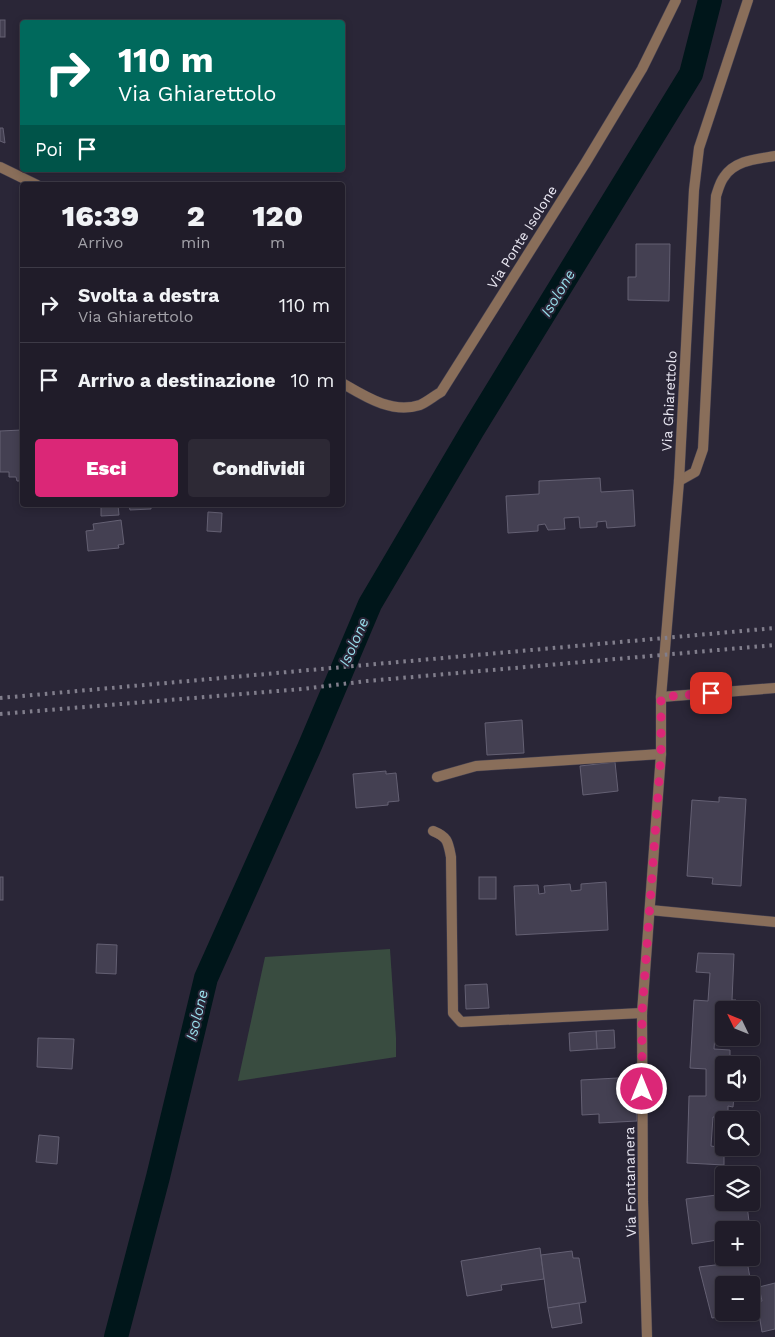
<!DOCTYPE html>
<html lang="it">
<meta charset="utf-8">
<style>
:root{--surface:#201c29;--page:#2d2935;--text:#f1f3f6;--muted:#a2a1a8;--line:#3d3a46;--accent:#db2777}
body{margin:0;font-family:"Work Sans",sans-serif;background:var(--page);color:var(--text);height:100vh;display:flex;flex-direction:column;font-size:19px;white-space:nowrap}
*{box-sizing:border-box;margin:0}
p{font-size:16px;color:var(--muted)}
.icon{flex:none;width:28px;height:28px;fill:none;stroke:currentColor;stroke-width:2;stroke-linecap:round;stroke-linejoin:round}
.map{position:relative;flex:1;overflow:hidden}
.panel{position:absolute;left:20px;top:182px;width:325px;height:325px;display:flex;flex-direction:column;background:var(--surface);border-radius:5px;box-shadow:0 2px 8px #0003,0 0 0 1px var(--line)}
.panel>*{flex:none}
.guide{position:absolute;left:20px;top:20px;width:325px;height:152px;border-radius:5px;box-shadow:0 2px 8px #0003,0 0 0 1px var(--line);background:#00695c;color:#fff;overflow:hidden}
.needle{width:32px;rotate:313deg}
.controls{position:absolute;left:715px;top:1001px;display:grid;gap:10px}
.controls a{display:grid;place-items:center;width:45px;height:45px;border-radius:5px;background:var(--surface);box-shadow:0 2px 8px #0003,0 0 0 1px var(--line);font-size:25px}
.pin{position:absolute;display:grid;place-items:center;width:42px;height:42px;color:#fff;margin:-21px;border-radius:10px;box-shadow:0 2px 8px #0006}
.me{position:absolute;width:55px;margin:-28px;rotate:0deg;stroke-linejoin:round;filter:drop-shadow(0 0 4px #0008)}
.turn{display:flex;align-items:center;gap:18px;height:105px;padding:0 15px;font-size:22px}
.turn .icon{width:65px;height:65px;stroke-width:2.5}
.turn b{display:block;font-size:35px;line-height:42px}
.then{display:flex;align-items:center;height:48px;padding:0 15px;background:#0003;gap:10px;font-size:19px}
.eta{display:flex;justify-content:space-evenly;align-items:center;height:85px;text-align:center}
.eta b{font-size:30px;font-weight:800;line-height:35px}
.button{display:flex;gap:10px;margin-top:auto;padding:10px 15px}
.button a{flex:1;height:58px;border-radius:5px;background:var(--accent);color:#fff;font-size:20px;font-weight:800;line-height:58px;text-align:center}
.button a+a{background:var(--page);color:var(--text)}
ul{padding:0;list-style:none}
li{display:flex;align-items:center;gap:15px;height:75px;padding:0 15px;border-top:1px solid var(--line)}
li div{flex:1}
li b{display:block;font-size:19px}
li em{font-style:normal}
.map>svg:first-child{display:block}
.green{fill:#394c40}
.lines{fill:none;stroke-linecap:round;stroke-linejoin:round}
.canal{stroke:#00161a;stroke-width:24}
.building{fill:#444052;stroke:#646073}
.lane-casing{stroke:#454151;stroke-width:11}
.street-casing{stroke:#454151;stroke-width:11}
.lane{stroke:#896e5a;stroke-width:10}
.street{stroke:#896e5a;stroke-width:10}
.rail{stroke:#817e8c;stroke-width:4;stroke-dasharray:2.5 5;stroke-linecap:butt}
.route{stroke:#db2777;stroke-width:9;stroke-dasharray:0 16.2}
.labels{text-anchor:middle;stroke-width:4;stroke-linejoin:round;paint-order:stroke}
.street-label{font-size:14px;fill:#eae8f3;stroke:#2a2637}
.water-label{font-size:15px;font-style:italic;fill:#98deeb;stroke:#2a2637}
</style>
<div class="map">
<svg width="775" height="1337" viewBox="0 0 775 1337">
<rect width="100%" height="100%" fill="#2a2637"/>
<polygon class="green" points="390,949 396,1038 396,1057 238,1081 265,957"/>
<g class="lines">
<polyline class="canal" points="116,1337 158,1177 206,978 309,748 370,604 472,431 691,74 710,0"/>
</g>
<g class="building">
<rect x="0" y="20" width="5" height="17"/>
<polygon points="0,128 3,128 5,143 0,141"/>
<polygon points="636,244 670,244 669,301 628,300 628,277 636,277"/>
<polygon points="22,430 22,481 17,481 16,477 9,477 9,472 0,472 0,431"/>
<polygon points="600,478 601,492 633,490 635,526 607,528 606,521 597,522 597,527 580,528 579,517 564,518 565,529 548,530 545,524 538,525 538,531 508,533 506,496 539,494 539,481"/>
<polygon points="101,505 118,505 119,515 101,516"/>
<polygon points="129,505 151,505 151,509 130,510"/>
<polygon points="208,512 222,513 221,532 207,531"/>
<polygon points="121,520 124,544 118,545 119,548 88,551 86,531 94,530 93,524"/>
<polygon points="522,720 524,753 487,755 485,723"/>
<polygon points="615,762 618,791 583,795 580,766"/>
<polygon points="386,771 386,774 396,773 399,801 388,802 388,805 356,808 353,774"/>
<polygon points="719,797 746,799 741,886 712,884 713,878 687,876 692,800 719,802"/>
<rect x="0" y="877" width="3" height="23"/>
<rect x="479" y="877" width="17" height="22"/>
<polygon points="606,882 608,930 516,935 514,886 538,885 539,894 545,893 544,886 570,884 571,891 581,890 581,884"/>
<polygon points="97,944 117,945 116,974 96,973"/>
<polygon points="698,953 734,954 732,1000 736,1000 735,1010 724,1010 724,1021 716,1021 714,1049 730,1050 730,1061 735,1062 735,1065 724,1065 724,1092 729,1092 729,1096 734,1096 733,1107 728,1106 728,1118 713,1117 711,1146 724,1148 724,1165 687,1163 689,1096 706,1096 706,1069 690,1068 694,1000 708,1001 710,973 696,972"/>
<polygon points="487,984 489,1008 466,1009 465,985"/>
<polygon points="614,1030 615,1048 597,1049 596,1031"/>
<polygon points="596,1031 597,1049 570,1051 569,1033"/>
<polygon points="38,1038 74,1039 72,1069 37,1067"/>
<polygon points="636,1077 637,1121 599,1123 599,1114 582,1115 581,1080"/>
<polygon points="39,1135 59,1137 57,1164 36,1162"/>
<polygon points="724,1194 724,1202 733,1202 733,1207 747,1205 750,1230 724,1230 724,1239 692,1244 686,1199"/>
<polygon points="540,1248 544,1279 501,1285 502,1290 467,1296 461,1261"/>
<polygon points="572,1251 573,1258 579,1258 586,1302 548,1308 541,1255"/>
<polygon points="747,1261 752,1289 751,1290 751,1285 724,1285 724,1312 733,1312 733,1315 712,1318 699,1267"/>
<polygon points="775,1283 775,1329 762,1332 757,1302 762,1301 759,1287"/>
<polygon points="579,1303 582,1323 552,1328 548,1308"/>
</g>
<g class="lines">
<defs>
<path id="lane" d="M679,481L695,472L703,449L716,196C718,190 720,182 724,177C735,160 757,159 775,156"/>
<g id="street">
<polyline points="0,167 37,185"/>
<path d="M342,383C366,397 392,414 420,405C427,402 434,396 441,392L586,162L642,69L676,0"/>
<polyline points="661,697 775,688"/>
<polyline points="437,777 476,766 661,754"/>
<path d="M433,831C448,837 448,842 451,857L453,1013L461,1022L642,1013"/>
<polyline points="650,910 775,922"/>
<polyline points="647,1337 643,1202 642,1013 661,754 661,697 679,481 694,190 699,148 748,0"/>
</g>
</defs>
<use href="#lane" class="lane-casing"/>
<use href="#street" class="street-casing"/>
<use href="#lane" class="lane"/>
<use href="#street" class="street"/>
<g class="rail">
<polyline points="0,698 775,628"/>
<polyline points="0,714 302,689 367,681 775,645"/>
</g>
</g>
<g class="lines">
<polyline class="route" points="642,1089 642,1013 661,754 661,697 711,693"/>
</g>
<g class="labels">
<g class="street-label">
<text transform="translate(522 237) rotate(-58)" y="5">Via Ponte Isolone</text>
<text transform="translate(669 401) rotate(-87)" y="5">Via Ghiarettolo</text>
<text transform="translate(630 1182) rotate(-91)" y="5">Via Fontananera</text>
</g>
<g class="water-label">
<text transform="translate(558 293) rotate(-59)" y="5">Isolone</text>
<text transform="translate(354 642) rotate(-66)" y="5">Isolone</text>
<text transform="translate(197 1015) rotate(-76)" y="5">Isolone</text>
</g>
</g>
</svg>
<div class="controls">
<a><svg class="needle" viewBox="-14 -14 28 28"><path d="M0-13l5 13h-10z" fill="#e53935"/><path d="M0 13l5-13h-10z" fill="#a2a1a8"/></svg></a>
<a><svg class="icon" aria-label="sound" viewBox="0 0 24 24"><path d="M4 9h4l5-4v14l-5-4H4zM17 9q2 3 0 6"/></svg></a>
<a><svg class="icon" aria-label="search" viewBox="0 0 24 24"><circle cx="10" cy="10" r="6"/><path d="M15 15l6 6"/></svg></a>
<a><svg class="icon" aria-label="layers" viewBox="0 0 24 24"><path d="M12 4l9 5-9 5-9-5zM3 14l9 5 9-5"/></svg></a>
<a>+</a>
<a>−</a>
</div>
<div class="pin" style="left:711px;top:693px;background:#d93025"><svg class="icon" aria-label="arrive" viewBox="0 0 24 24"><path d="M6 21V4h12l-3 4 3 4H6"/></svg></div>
<svg class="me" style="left:642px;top:1089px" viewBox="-20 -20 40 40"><circle r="17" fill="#db2777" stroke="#fff" stroke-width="3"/><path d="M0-11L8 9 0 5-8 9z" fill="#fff"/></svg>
<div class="guide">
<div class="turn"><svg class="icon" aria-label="right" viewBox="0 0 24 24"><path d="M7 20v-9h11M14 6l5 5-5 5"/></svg><div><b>110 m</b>Via Ghiarettolo</div></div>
<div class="then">Poi<svg class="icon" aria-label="arrive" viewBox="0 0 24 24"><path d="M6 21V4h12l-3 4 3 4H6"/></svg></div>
</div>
<section class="panel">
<div class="eta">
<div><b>16:39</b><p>Arrivo</p></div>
<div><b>2</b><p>min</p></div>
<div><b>120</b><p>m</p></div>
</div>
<ul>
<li><svg class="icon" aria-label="right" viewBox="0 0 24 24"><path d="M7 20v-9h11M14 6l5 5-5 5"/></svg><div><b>Svolta a destra</b><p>Via Ghiarettolo</p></div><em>110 m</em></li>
<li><svg class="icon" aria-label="arrive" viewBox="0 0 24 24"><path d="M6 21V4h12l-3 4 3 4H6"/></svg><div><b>Arrivo a destinazione</b></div><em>10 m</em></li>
</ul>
<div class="button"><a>Esci</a><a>Condividi</a></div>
</section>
</div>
